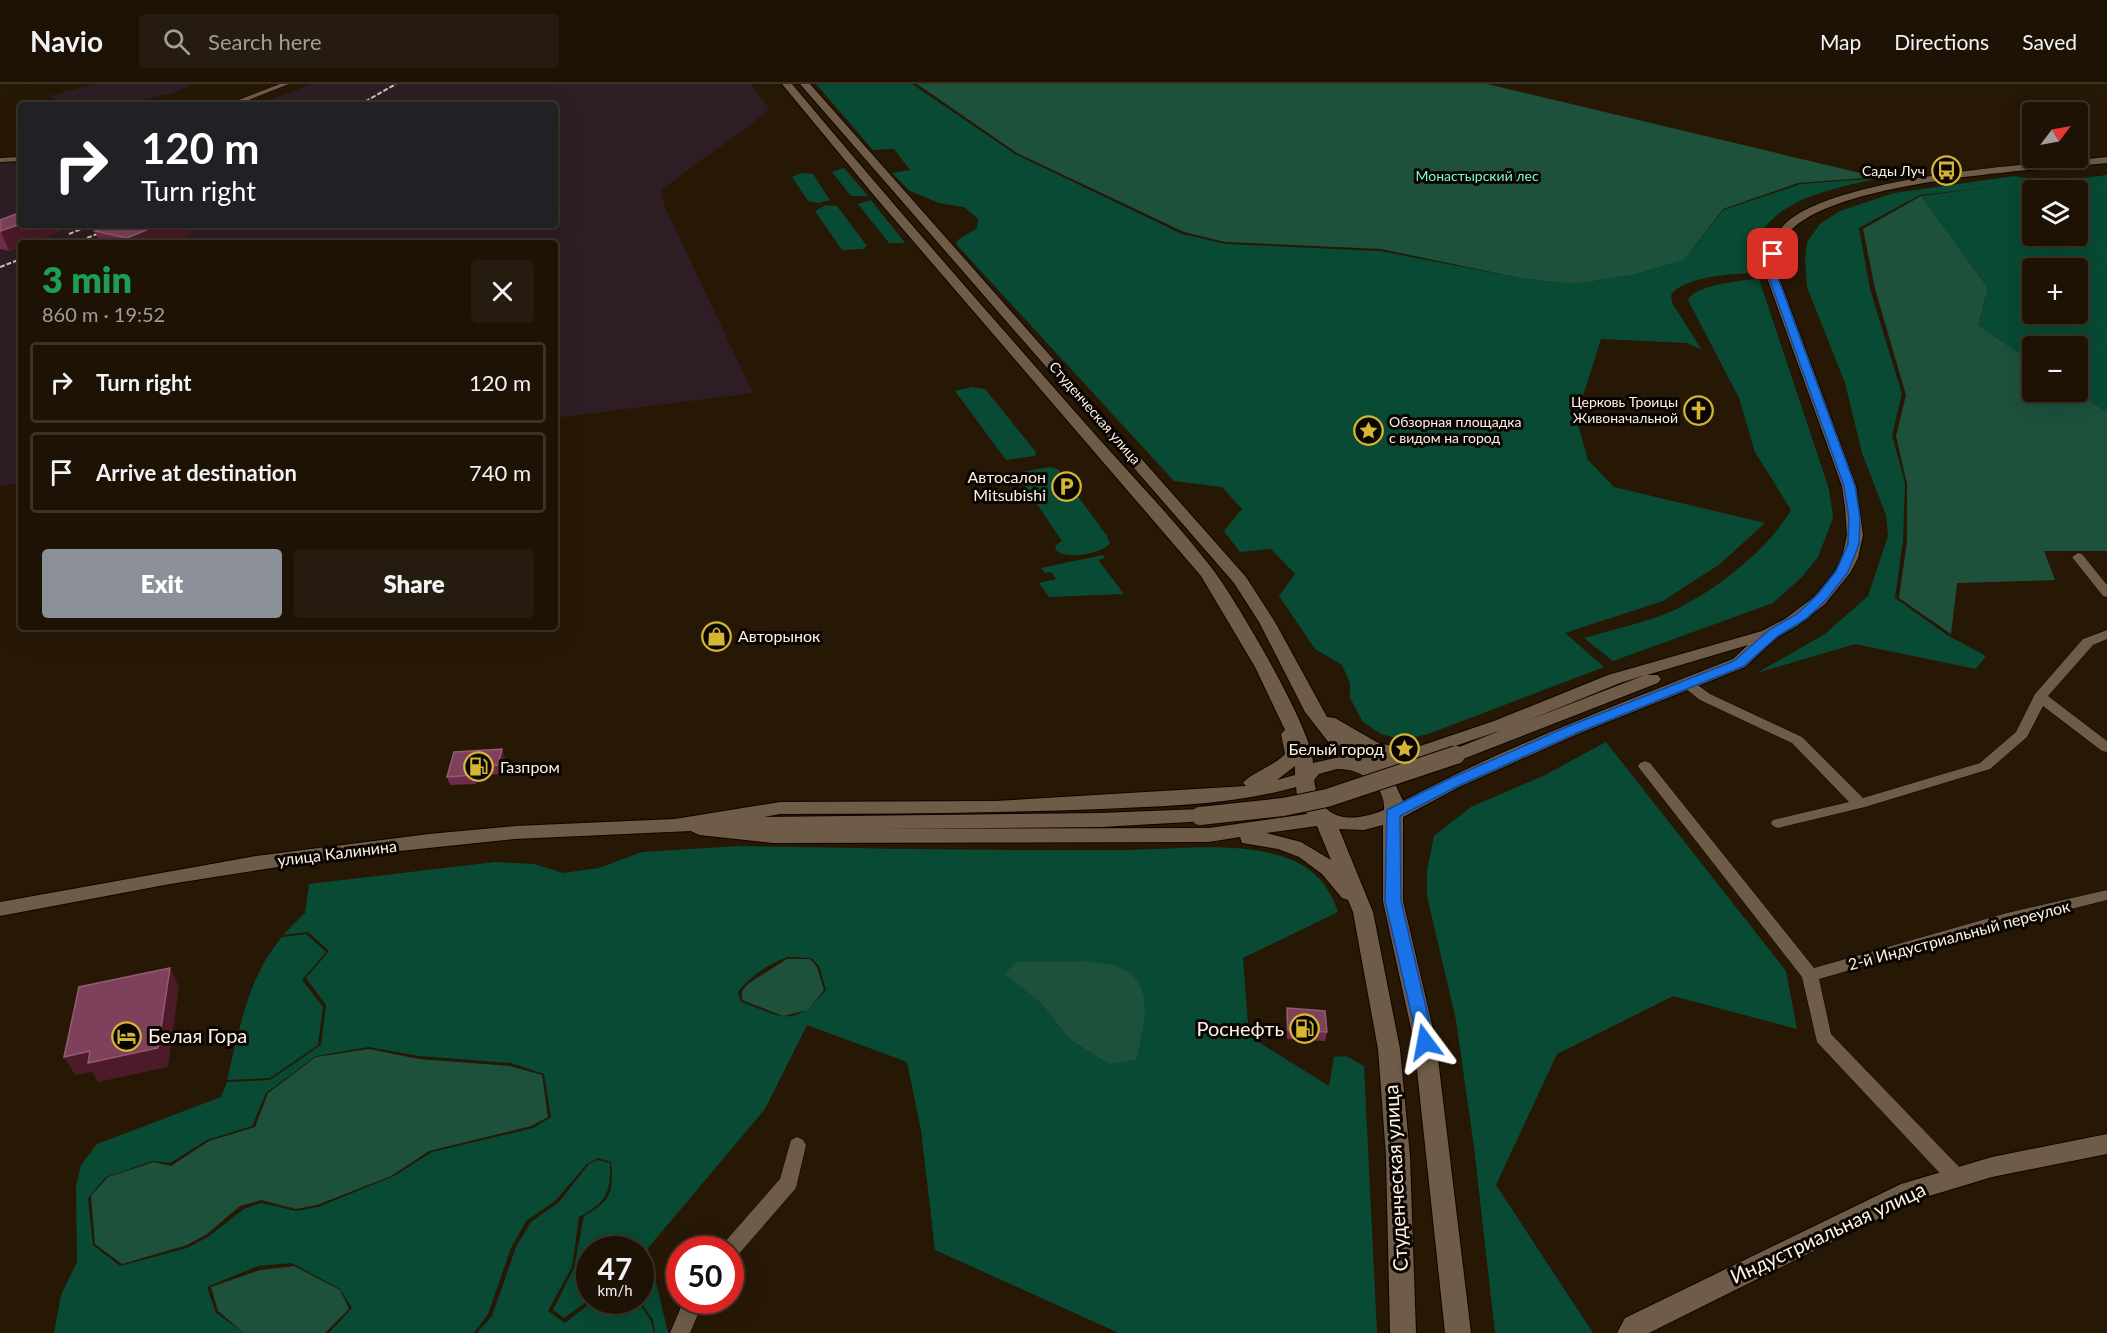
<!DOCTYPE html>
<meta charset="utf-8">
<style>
:root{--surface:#1d1204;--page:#251b0e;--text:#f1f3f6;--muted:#a09e9a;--line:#3b3226;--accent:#8c9099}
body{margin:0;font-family:Lato,sans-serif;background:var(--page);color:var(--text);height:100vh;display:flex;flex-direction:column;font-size:22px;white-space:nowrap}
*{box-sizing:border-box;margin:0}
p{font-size:20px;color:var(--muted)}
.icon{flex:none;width:33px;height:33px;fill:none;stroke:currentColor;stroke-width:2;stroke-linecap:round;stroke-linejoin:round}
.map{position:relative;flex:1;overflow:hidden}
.drawer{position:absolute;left:18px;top:156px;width:540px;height:390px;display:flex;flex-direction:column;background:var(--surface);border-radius:6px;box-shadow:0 6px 24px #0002,0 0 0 2px var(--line)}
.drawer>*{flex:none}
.banner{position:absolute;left:18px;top:18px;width:540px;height:126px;border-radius:6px;box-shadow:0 6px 24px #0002,0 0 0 2px var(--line);background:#202124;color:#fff;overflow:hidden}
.needle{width:39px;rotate:58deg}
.fabs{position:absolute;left:2022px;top:18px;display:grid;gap:12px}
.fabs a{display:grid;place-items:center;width:66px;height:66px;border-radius:6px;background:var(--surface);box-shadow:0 6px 24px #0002,0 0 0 2px var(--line);font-size:30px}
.speed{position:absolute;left:576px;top:1152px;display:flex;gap:12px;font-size:30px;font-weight:700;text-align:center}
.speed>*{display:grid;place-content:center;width:78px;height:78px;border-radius:50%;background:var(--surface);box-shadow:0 6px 24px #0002,0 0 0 2px var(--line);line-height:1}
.speed small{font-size:15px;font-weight:400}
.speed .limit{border:9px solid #d22;background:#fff;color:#111}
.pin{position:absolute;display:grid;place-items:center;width:51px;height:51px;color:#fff;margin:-26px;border-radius:12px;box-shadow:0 3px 9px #0006}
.me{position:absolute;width:66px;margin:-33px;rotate:347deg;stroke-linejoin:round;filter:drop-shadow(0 0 4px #0008)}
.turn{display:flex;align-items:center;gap:21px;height:126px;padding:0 24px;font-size:27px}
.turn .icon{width:78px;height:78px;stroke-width:2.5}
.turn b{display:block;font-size:42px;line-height:51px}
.round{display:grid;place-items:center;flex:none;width:63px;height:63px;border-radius:6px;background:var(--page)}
.head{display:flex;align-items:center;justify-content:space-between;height:102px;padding:0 24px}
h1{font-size:36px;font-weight:800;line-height:45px;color:#1e9e55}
.button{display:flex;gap:12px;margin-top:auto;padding:12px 24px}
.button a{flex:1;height:69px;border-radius:6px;background:var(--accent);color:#fff;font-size:24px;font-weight:800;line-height:69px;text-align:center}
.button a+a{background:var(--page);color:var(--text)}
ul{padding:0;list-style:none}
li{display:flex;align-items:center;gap:18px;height:81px;margin:0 12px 9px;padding:0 12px;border:3px solid var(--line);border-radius:6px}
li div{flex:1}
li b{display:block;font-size:22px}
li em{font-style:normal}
header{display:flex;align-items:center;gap:36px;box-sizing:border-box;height:84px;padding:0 30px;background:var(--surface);border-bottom:2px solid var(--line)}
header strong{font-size:28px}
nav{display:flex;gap:33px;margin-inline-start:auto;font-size:21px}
.search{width:420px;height:54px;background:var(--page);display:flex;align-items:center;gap:15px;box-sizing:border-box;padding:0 21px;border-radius:6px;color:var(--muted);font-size:22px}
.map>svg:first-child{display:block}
.industrial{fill:#2e1d24}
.green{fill:#084a34;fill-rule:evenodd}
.forest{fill:#1d513c}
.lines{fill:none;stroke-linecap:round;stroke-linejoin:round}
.street-casing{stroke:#0f0400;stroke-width:1}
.secondary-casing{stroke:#0f0400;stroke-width:2}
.street{fill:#6e5c48;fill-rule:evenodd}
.secondary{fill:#6e5c48;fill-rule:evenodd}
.rail{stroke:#cdc1b3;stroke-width:2;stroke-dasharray:5 2;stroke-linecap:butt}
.secondary-bridge-casing{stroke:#0f0400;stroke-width:20;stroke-linecap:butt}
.secondary-bridge{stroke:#6e5c48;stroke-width:18}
.wall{fill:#6f2b4b}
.shaded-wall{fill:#4c1a28}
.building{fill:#7e405b;stroke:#925c71;stroke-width:1.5}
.route{fill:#1a73e8;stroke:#114b97;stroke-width:1.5}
.labels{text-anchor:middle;stroke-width:6;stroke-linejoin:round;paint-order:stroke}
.far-poi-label{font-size:14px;fill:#fdf2e6;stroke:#0b0501;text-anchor:end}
.far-park-label{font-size:14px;fill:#7bfdc7;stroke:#0b0501}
.far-street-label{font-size:14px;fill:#fdf2e6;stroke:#0b0501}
.poi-label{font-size:16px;fill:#fdf2e6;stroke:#0b0501;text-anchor:end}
.street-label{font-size:16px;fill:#fdf2e6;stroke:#0b0501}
.near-poi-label{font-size:20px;fill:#fdf2e6;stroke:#0b0501;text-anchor:end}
.near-street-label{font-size:20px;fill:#fdf2e6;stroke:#0b0501}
</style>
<header>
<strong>Navio</strong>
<div class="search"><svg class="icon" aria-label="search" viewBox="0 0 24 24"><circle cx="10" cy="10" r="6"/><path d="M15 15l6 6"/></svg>Search here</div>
<nav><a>Map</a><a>Directions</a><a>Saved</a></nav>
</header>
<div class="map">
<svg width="2107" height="1249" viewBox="0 0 2107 1249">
<rect width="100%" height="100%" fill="#271806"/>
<g class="industrial">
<polygon points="93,0 193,0 173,9 138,17 141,21 57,21 61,18 50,12"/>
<polygon points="312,0 751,0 770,26 661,106 665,123 753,309 555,334 555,159 21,159 21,399 0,402 0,80 21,79 21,141 555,141 555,21 257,21"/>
</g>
<g class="green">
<path d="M816,0H912L1015,70L1182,150L1226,160L1380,167L1520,194L1575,200L1633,191L1684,176L1723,126L1801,100L1878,94C1835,105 1769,114 1754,165C1752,172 1755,182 1754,189C1732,190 1684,192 1671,211L1672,219L1702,266L1687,259L1601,255L1576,334L1588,376L1614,403L1765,439L1720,480L1663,517L1565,549L1604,583L1428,650L1411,654H1396L1381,650L1363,638L1350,614V599L1342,581L1315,565L1279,512L1295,490L1271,465L1240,468L1224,447L1242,425L1222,403L1174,397L956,160L958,156L977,144L978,135L964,123L939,119L910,107L892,89L910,86L894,65L873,66Z"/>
<polygon points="844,84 868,112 851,112 832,88"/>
<polygon points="802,89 813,90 830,116 819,119 808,117 792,93"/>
<path d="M2107,91V328L2076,308L2078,262H2032V278L1978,241L1988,204L1921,112L1983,104L1920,111L1859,144L1870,205L1902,310L1892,351L1905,399L1903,456L1895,514L1947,551L1986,572L1976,585L1855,560L1757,589L1825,550L1868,512L1888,452L1886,431L1862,369L1845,299L1807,203L1805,177L1807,158L1820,140L1840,127L1894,109L2014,92L2048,98ZM2032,106H2078V152H2032ZM2032,184H2078V230H2032Z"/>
<polygon points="871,116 905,159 889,159 858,120"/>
<polygon points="826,121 837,122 867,162 863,165 842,166 815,127"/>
<path d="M1759,195L1829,405L1833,434L1818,473L1802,493L1773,519L1613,577L1584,554C1614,545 1649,538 1677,525C1717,505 1769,465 1791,426L1755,368L1739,314L1688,216C1695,201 1743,196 1759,195Z"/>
<polygon points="972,303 985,305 1036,368 1035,372 1006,376 955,307"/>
<path d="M1049,383L1058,385L1107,452L1110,459C1102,470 1066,476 1056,466L1055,462L1062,457L1018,392L1022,388Z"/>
<polygon points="1103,471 1105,474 1098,476 1124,510 1049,513 1039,499 1056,495 1051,488 1045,489 1041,484"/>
<polygon points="1606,658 1786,887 1797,945 1673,912 1557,970 1496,1101 1593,1249 1495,1249 1474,1063 1456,936 1427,812 1427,787 1434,752 1471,723 1543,692"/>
<path d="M738,762C865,764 993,767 1120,766C1171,766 1238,756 1287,774C1314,784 1329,801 1338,828L1243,874L1249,952L1329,1002L1334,973L1346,972L1364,982L1377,1249H1119L935,1166L921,1046L907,978L807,941L765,1025L648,1164L668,1249H655L653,1236L640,1217V1166H590L589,1216L564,1234L553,1226L574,1184L584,1132C611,1117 614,1108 611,1078L598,1074L587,1080L555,1117L526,1137L511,1164L488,1230L474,1249H329L352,1224L340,1205L292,1179L258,1182L207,1203L216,1229L244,1249H54L61,1211L77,1178L76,1102L81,1081L97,1060L221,1013L227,998L270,996L321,961L326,921L306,894L329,867L308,848L283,851L305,829L309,800L495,778L534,780L563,789L599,784L642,768ZM788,873L811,874L819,882L826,906C794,945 783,933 741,918L738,908C750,892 768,880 788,873ZM1086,877L1108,980L1069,955L1041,919L1006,890L1016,878ZM369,963L419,972L511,979L544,990L551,1033L533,1044L432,1068L394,1092L318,1123L296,1127L261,1119L244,1125L208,1153L187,1164L120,1182L93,1161L88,1114L106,1093L153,1077L170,1079L207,1056L252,1042L266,1009L316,972Z"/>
<path d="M306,850L326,868L302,896L323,923L318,961L270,994L227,996C240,943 247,895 282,853Z"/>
<path d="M598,1076L610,1079C611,1110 606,1118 579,1133L572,1183L548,1227L565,1239L593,1217H638L651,1237L654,1249H477L492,1232L516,1163L531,1138L559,1118L589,1080Z"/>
</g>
<g class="forest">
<polygon points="917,0 1487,0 1877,93 1798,99 1723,125 1684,176 1633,191 1575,200 1520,194 1381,165 1225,158 1184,148 1017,69"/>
<polygon points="1921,112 1988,204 1978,241 2032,278 2032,308 2076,308 2107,328 2107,467 2044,467 2055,496 1957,499 1951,550 1899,514 1907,457 1907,400 1896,352 1906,311 1875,205 1863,145"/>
<polygon points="787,875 810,875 817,883 824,906 808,926 783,932 742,916 742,907 749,899"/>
<path d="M1086,877C1096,879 1109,879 1119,883C1158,900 1143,945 1136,976L1108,980L1069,955L1041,919L1005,890L1016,878Z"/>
<polygon points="369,965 419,975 510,982 542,991 548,1033 531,1042 429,1067 391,1092 317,1121 296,1125 261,1116 240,1122 207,1150 187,1161 122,1180 95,1160 91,1112 108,1093 154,1078 171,1082 209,1057 255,1043 268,1009 316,973"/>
<polygon points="294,1182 340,1206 349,1225 325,1249 244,1249 218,1227 211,1203 260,1186"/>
</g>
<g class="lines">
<defs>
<g id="street">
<polygon points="280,0 289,0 236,21 226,21"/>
<polygon points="21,73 21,77 0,78 0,74"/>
<polygon points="2078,469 2082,470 2107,501 2107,513 2103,512 2072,473"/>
<polygon points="2107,546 2107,555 2093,561 2048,612 2107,657 2107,668 2102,667 2043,622 2027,653 1990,685 1865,723 1778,744 1773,742 1771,739 1773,736 1849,718 1792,659 1700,616 1680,600 1682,597 1692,597 1710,610 1802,653 1863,714 1980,679 2016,648 2035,610 2083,555"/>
<polygon points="1645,677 1650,679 1814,884 2007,829 2107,806 2107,816 2007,841 1819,895 1831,950 1963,1087 1965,1093 1963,1099 1956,1101 1949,1099 1817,958 1802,893 1640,685 1638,682 1640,679"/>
<polygon points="797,1053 803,1056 806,1061 796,1104 737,1172 730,1174 730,1166 721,1166 723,1160 780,1095 791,1056"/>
<polygon points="684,1216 704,1216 690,1249 670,1249"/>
</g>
<g id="secondary">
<path d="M782,0H792C885,111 981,221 1077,330C1122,382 1172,432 1214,487C1237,518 1313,646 1313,679L1340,673L1305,628L1259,538L1234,499L800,0H810L1246,493L1275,538L1327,633L1335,634L1380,660L1414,664L1494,637L1608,591L1762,547L1785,535L1814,513L1834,489L1842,474L1847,451L1845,423L1842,402L1767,194C1768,176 1770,156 1783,142C1830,92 2035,80 2107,73V79C2035,86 1841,96 1791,146C1780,158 1779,179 1779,194L1856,402L1863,451L1858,474L1850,489L1825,520L1797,542L1777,553L1745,583L1580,649L1459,703L1403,733V817L1436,958L1471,1249H1445L1414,958L1383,817V741L1364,746L1339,745L1373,828L1400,965L1410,1072L1416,1249H1390L1386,1072L1378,965L1353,828L1348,816L1342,814L1322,790L1299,773L1278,765L1242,759L1240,753L1209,758L773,759L699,751L691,747L515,755L342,773L170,800L0,832V818L256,772L429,750L515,742L675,735L780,718L995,717L1246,702L1243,699C1249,690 1274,682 1285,670L1281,650L1285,646L1255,583L1201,492L877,115ZM1748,561L1733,575C1622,619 1509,661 1403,717L1396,702L1382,687L1502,646L1449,667L1447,671L1449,675H1463L1658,599L1661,595L1658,591H1647ZM1645,591L1514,642L1620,599ZM1350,660L1387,673L1361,674ZM1295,682V691L1277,696ZM1337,685C1359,684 1386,700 1384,726C1349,740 1320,737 1314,696L1319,690ZM1296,703L1297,712L1307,730L1209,744L878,745L1101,743L1207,737L1210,732L1207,727L1200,725L1101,729L764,733L780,730C888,730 995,729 1102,725C1167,722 1233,721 1296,703ZM1317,742L1331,776L1301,758L1266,749Z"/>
<polygon points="2107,1050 2107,1070 1992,1093 1916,1116 1649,1249 1617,1249 1625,1234 1901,1100 1992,1073"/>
</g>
</defs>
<use href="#street" class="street-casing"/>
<use href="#secondary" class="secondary-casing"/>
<use href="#street" class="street"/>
<use href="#secondary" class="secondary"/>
<g class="rail">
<polyline points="359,21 396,0"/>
<polyline points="69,150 91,141"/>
<polyline points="87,154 119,141"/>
<polyline points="74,159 81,156"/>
<polyline points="0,183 21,175"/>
</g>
<defs>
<polyline id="secondary-bridge" points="1200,732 1283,723 1327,714 1456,671"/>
</defs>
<use href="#secondary-bridge" class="secondary-bridge-casing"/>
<use href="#secondary-bridge" class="secondary-bridge"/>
</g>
<g class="wall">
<polygon points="0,136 21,141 74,141 30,159 21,159 21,163 9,167 0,165"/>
<polygon points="95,147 191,149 169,159 100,159"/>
<polygon points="502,665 505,674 501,690 478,691 476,700 450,701 447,693"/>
<polygon points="1287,924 1327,948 1325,957 1287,955 1286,934"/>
</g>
<g class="shaded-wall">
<polygon points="21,140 21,141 74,141 30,159 21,159 21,163 9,167 1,148"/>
<polygon points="158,141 188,141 191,149 169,159 129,159 127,154"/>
<polygon points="502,665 505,674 501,690 498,681"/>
<polygon points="475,682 478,691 476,700 473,691"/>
<polygon points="170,884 179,903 168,983 98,998 92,988 75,991 64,973"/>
</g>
<g class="building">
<polygon points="21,128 21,140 0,147 0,136"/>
<polygon points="110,141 158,141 127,154 95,147"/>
<polygon points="502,665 498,681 475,682 473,691 447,693 454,668"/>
<polygon points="170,884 158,964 88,979 90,967 64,973 79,903"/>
<polygon points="1287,924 1325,927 1327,948 1288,946"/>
</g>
<polygon class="route" points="1773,168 1778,170 1778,194 1855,402 1860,434 1859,460 1848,488 1827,515 1806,535 1778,552 1744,582 1579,648 1458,702 1400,732 1401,817 1434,958 1431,963 1419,963 1385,817 1387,726 1447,696 1569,642 1734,577 1769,546 1797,530 1818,510 1836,487 1848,460 1849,434 1844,402 1769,194 1769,170"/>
<defs>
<symbol id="bus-ring" viewBox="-11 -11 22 22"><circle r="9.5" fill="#0b0501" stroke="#d5b534" stroke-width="1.5"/><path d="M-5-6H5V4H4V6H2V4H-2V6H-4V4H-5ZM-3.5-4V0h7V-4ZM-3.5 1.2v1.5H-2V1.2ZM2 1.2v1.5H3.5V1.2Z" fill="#d5b534"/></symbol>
<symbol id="church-ring" viewBox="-11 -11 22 22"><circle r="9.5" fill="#0b0501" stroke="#d5b534" stroke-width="1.5"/><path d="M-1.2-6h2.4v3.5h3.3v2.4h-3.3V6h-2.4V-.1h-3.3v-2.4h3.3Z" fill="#d5b534"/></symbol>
<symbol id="sight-ring" viewBox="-11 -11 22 22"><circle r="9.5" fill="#0b0501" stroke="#d5b534" stroke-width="1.5"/><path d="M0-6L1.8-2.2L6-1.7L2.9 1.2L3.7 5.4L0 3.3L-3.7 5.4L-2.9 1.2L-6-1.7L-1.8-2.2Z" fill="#d5b534"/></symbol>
<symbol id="parking-ring" viewBox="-11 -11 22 22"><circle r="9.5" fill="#0b0501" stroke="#d5b534" stroke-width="1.5"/><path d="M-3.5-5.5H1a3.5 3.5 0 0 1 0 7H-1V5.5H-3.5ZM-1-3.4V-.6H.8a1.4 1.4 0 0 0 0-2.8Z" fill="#d5b534"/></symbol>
<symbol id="shop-ring" viewBox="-11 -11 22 22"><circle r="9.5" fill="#0b0501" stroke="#d5b534" stroke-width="1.5"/><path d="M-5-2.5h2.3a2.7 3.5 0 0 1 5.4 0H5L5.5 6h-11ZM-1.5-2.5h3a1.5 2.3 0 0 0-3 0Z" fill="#d5b534"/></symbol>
<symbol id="fuel-ring" viewBox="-11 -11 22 22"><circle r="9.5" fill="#0b0501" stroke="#d5b534" stroke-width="1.5"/><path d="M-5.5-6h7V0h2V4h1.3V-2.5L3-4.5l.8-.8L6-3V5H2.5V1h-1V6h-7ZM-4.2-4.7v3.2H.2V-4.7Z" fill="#d5b534"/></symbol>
<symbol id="hotel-ring" viewBox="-11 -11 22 22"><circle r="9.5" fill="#0b0501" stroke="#d5b534" stroke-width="1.5"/><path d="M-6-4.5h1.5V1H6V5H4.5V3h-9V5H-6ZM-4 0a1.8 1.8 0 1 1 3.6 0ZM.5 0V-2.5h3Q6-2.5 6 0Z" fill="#d5b534"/></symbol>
</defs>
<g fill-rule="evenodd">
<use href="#bus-ring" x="1930" y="70" width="33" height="33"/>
<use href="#church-ring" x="1682" y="310" width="33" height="33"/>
<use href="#sight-ring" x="1352" y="330" width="33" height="33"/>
<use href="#parking-ring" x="1050" y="386" width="33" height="33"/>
<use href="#shop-ring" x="700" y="536" width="33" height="33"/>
<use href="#sight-ring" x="1388" y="648" width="33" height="33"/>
<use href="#fuel-ring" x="462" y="666" width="33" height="33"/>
<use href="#fuel-ring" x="1288" y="928" width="33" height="33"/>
<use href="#hotel-ring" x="110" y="936" width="33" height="33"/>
</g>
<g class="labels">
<g class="far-poi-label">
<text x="1925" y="92">Сады Луч</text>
<text x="1678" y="323">Церковь Троицы<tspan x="1678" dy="16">Живоначальной</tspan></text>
<text x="1389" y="343" text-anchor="start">Обзорная площадка<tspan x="1389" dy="16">с видом на город</tspan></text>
</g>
<g class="far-park-label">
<text x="1477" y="97">Монастырский лес</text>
</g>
<g class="far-street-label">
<text transform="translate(1095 329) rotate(49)" y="5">Студенческая улица</text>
</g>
<g class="poi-label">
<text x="1046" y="399">Автосалон<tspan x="1046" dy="18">Mitsubishi</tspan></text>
<text x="738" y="558" text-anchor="start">Авторынок</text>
<text x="1384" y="671">Белый город</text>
<text x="500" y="689" text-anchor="start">Газпром</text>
</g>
<g class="street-label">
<text transform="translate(337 769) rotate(-7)" y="6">улица Калинина</text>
<text transform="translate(1959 851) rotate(-15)" y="6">2-й Индустриальный переулок</text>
</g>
<g class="near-poi-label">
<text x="1284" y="952">Роснефть</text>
<text x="148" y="959" text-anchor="start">Белая Гора</text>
</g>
<g class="near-street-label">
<text transform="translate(1396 1094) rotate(-93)" y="7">Студенческая улица</text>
<text transform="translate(1828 1149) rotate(-25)" y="7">Индустриальная улица</text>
</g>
</g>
</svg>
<div class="fabs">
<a><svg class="needle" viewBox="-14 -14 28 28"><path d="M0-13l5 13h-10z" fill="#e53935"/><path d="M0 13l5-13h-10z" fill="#a09e9a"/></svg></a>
<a><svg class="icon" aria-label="layers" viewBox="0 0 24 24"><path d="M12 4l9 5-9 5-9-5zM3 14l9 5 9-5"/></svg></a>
<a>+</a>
<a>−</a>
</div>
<div class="speed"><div>47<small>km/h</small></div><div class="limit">50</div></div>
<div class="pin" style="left:1773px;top:170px;background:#d93025"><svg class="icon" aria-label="arrive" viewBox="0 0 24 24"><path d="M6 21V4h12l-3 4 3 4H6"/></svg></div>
<svg class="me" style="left:1425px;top:958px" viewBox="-20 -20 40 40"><path d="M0-17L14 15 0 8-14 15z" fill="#1a73e8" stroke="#fff" stroke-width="4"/></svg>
<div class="banner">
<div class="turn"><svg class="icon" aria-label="right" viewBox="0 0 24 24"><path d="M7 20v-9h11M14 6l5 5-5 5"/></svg><div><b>120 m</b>Turn right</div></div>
</div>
<section class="drawer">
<div class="head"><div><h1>3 min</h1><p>860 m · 19:52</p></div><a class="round"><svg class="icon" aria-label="close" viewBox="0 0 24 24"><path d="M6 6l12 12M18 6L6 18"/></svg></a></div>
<ul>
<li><svg class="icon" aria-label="right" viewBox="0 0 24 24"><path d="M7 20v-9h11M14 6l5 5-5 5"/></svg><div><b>Turn right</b></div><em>120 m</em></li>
<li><svg class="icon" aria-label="arrive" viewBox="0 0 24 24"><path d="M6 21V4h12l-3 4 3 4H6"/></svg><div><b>Arrive at destination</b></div><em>740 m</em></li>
</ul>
<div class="button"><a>Exit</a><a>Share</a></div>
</section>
</div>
